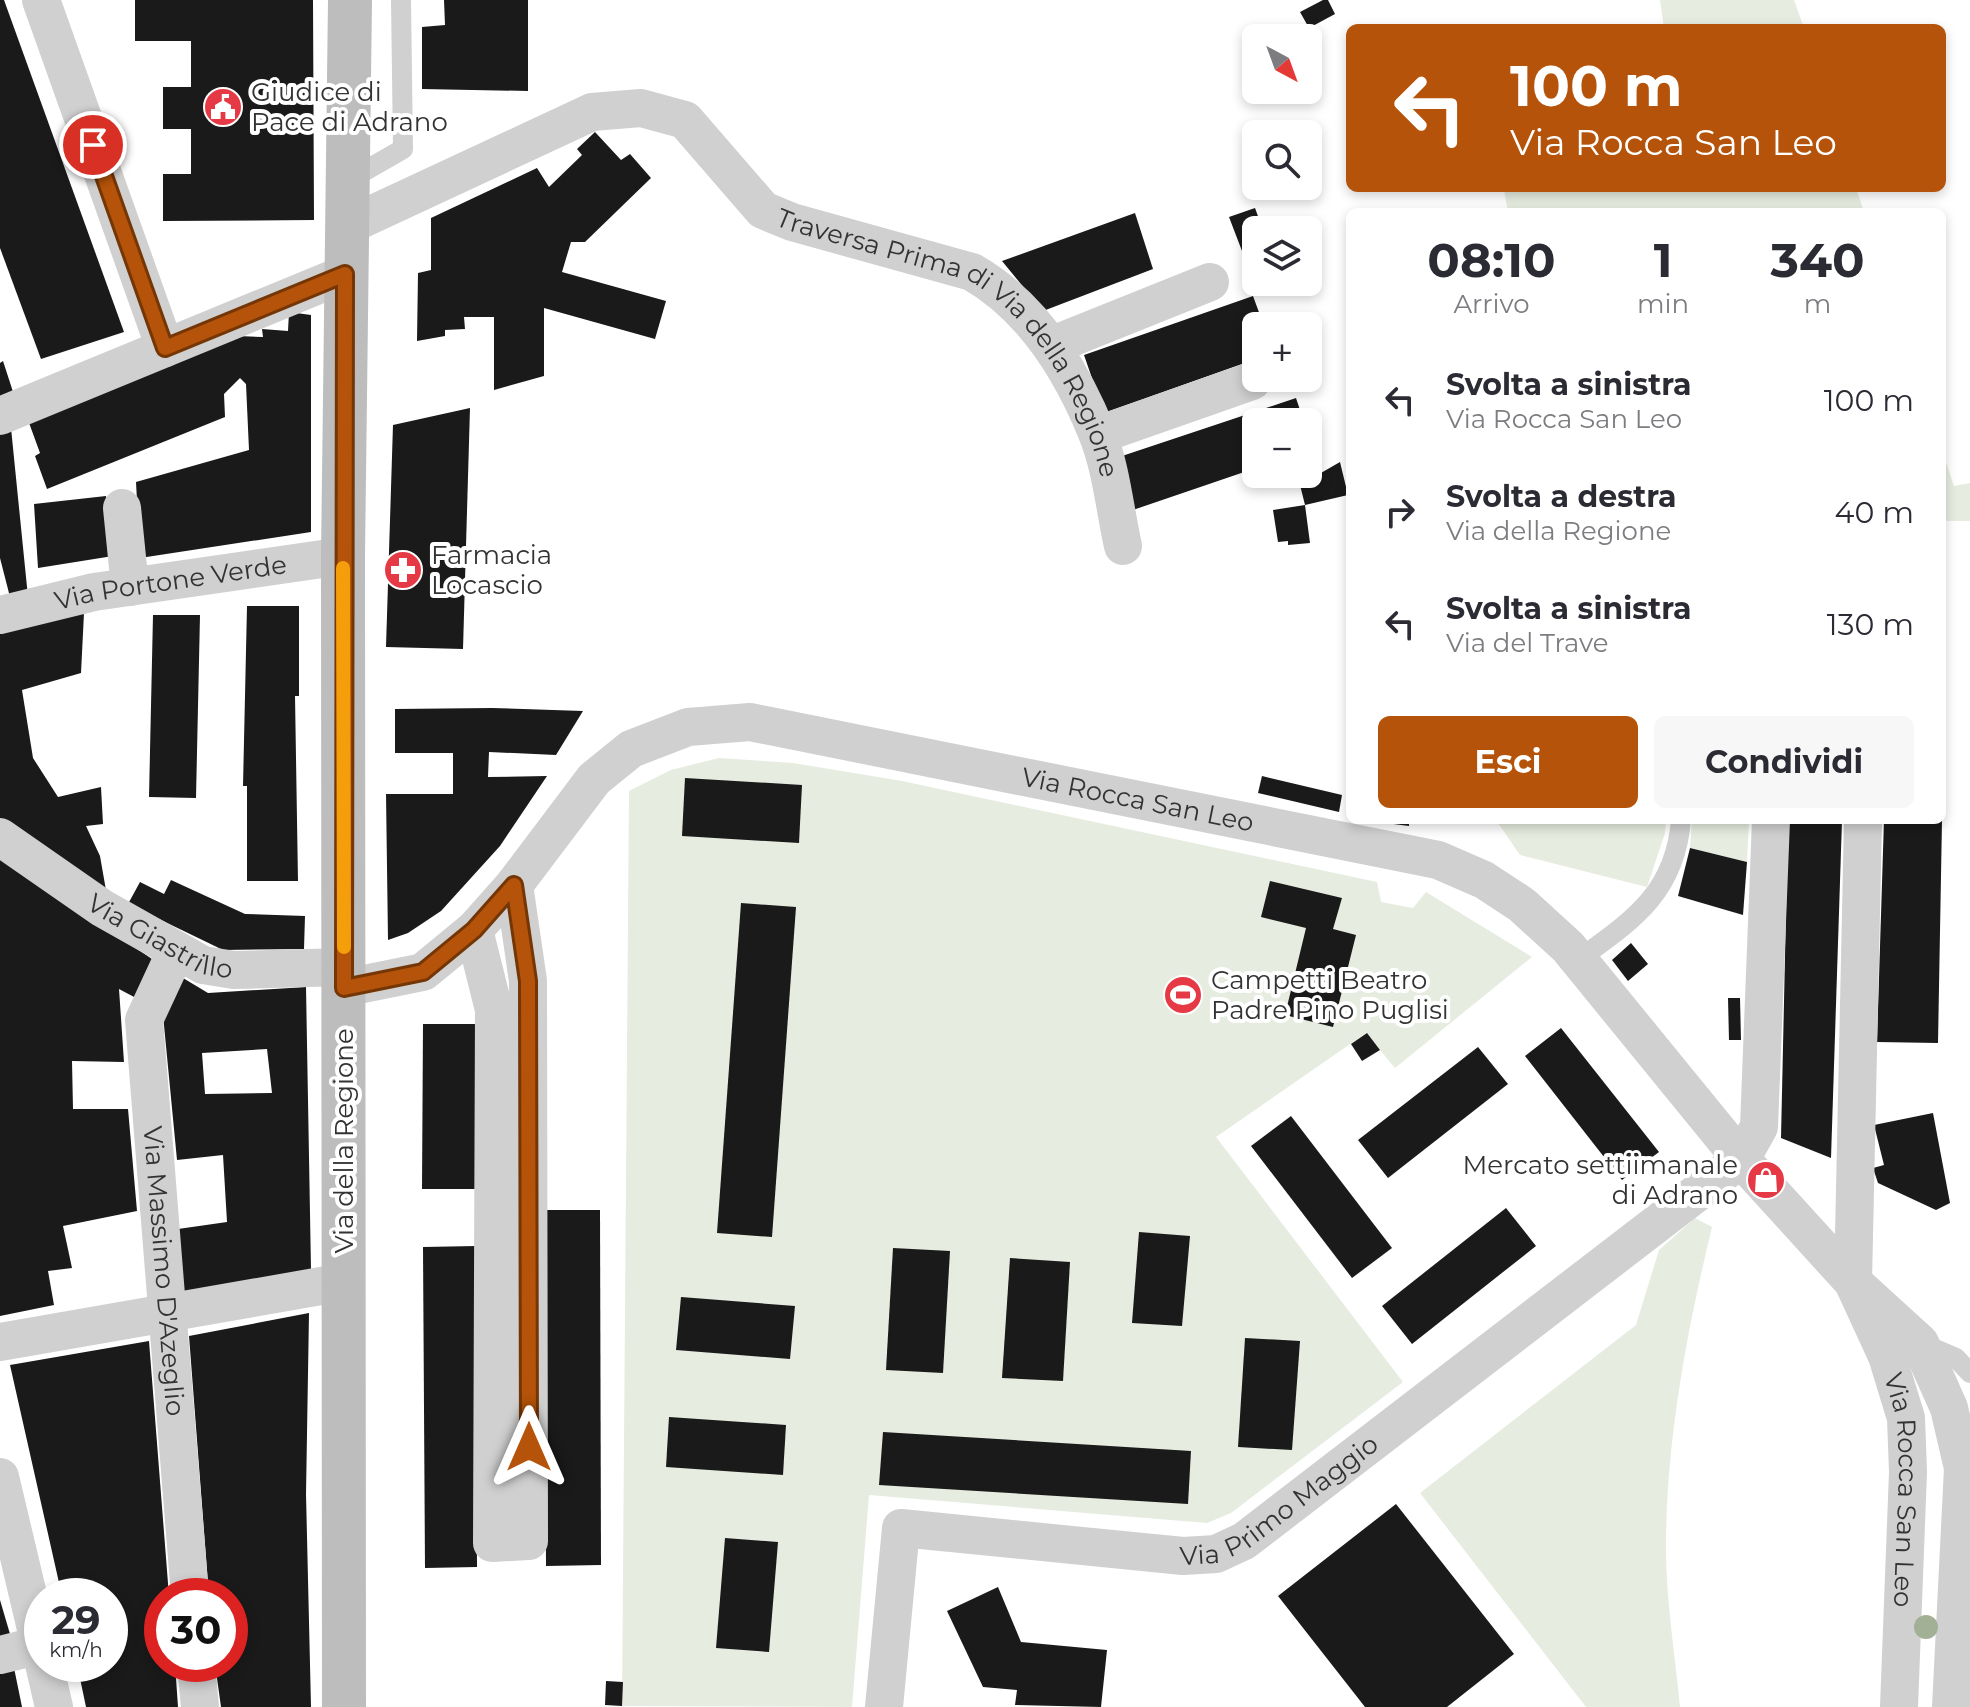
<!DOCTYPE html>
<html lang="it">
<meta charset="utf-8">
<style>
:root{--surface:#fff;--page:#f7f7f7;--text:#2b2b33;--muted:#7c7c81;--accent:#b45309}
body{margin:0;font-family:Montserrat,sans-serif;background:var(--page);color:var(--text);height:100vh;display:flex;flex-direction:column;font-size:30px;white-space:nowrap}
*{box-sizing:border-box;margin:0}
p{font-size:26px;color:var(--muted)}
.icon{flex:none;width:44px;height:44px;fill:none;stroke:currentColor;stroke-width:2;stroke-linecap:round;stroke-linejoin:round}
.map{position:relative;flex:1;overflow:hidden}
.panel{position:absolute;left:1346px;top:208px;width:600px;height:616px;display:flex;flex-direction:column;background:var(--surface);border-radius:12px;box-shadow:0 4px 12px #0003}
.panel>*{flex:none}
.guide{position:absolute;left:1346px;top:24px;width:600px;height:168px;border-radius:12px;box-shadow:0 4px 12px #0003;background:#b45309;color:#fff;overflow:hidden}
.needle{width:52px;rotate:139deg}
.buttons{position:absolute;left:1242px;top:24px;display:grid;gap:16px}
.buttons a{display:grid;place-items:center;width:80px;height:80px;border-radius:12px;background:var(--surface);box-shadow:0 4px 12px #0003;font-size:40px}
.speed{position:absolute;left:24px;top:1578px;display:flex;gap:16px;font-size:40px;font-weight:700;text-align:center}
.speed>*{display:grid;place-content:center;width:104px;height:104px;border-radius:50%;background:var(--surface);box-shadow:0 4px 12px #0003;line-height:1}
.speed small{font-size:20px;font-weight:400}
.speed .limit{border:12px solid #d22;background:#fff;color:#111}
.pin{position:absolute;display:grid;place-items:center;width:68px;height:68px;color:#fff;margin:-34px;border:4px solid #fff;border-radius:50%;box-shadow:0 2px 8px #0007}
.me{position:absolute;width:88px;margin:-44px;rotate:0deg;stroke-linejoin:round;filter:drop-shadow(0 0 6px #0008)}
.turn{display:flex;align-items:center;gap:28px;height:168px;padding:0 32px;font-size:36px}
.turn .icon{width:104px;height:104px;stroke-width:2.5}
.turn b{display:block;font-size:56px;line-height:68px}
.eta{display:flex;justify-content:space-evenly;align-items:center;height:136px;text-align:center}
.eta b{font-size:48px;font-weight:700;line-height:56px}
.action{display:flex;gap:16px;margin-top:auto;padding:16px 32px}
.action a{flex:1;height:92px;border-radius:12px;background:var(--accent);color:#fff;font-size:32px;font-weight:700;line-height:92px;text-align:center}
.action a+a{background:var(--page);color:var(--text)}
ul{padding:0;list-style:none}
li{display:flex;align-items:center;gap:24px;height:112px;padding:0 32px}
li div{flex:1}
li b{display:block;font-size:30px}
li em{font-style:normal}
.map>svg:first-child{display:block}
.green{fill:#e6ecdf}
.building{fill:#1a1a1a;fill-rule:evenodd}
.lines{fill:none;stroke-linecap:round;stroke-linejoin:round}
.lane{stroke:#d0d0d0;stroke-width:20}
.street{stroke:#d0d0d0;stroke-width:38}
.secondary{stroke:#bdbdbd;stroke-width:44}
.tree{fill:#a2b095}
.route-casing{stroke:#753606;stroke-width:20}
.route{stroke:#b45309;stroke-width:14}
.slow{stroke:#f59e0b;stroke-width:14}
.labels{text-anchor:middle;stroke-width:8;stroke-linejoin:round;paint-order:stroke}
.poi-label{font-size:26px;fill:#333;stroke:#fff;text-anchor:start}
.street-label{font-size:26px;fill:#333;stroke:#fff}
</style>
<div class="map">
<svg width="1970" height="1707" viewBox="0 0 1970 1707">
<rect width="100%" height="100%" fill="#fff"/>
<g class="green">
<polygon points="1660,0 1794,0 1804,28 1664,28"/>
<polygon points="1509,188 1856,188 1864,212 1508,212 1504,190"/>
<polygon points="1942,450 1954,486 1970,483 1970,521 1942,521"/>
<polygon points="719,758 793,763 902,781 1377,882 1381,902 1413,908 1426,892 1532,957 1395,1068 1366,1033 1216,1137 1403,1382 1231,1513 1207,1523 869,1495 852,1707 622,1706 629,791 671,770"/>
<polygon points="1496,820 1666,820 1665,833 1647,887 1520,855"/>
<polygon points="1692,820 1749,820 1747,862 1690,848"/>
<path d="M1695,1218L1712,1227C1687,1330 1666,1441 1666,1548C1666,1600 1675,1655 1680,1707H1586L1420,1493L1636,1325L1659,1250Z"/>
</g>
<g class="building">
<polygon points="0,0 4,0 124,332 41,359 0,248"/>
<polygon points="135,0 313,0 314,220 163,221 163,174 191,174 191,129 163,129 163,87 191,87 191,41 135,41"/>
<polygon points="444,0 528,0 528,91 422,89 422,27 445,25"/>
<polygon points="1323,0 1328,0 1335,14 1309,28 1300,12"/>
<polygon points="595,132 621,160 630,154 651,178 585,242 571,242 562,272 666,301 655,339 544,308 544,376 494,390 494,317 464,317 465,329 445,330 445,336 417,341 418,273 431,270 431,218 537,168 549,187 582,155 577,149"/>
<polygon points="1255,208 1263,230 1256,230 1256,261 1247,264 1229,217"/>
<polygon points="1135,213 1153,269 1043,311 1002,261"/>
<polygon points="1253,296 1264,326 1256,326 1256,359 1104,413 1084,355"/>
<polygon points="289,312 311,315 311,532 140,558 136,482 249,450 246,384 240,378 224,394 225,417 47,489 35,456 40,453 28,420 238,336 263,337 262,329 288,331"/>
<polygon points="3,361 15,398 0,404 0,363"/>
<polygon points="1296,398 1304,422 1256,422 1256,468 1130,511 1113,459"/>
<polygon points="470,408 463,649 386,647 393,425"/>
<polygon points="11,428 28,597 11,601 0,558 0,432"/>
<polygon points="1340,462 1348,495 1305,505 1310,543 1288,545 1288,541 1278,542 1273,510 1305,505 1300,485"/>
<polygon points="106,496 113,556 38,568 34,504"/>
<polygon points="247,606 299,606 299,696 295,696 298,881 247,881 247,786 243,786"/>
<polygon points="84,613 81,673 22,690 33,758 58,797 101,787 103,824 86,826 100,856 107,896 0,821 0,630"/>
<polygon points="153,615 200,615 196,798 149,797"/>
<polygon points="492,708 583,711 556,755 489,752 488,777 547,776 500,846 441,911 408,933 388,940 386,794 453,794 453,753 395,753 395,709"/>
<polygon points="1262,776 1342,795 1339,812 1258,793"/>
<polygon points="685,778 802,785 799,843 682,836"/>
<polygon points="1378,820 1409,820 1409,826 1378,822"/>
<polygon points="1788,820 1842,820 1831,1158 1781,1138"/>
<polygon points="1884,820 1942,820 1938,1043 1877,1042"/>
<polygon points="1690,848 1747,862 1743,915 1678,896"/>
<polygon points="0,857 155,961 136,998 119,989 124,1062 72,1061 73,1109 128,1109 137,1211 63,1226 72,1268 48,1271 54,1305 0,1316"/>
<polygon points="171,880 245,914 305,916 304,949 223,950 128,904 140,882 164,894"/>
<polygon points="1270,881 1342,898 1333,929 1356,935 1333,1027 1285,1015 1306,928 1261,917"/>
<polygon points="741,903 796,907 772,1237 717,1233"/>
<polygon points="1631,943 1648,964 1628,981 1612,960"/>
<path d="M178,975L208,993L306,987L311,1270L184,1292L178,1229L227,1222L223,1155L177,1160L163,1015ZM267,1049L272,1093L205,1094L202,1053Z"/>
<polygon points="1728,998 1740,998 1741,1040 1729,1040"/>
<polygon points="423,1024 481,1024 480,1189 422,1189"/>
<polygon points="1561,1028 1659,1152 1622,1180 1525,1056"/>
<polygon points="1367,1033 1380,1050 1362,1061 1351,1044"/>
<polygon points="1478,1047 1508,1084 1388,1178 1358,1140"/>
<polygon points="1933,1113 1950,1203 1936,1210 1878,1183 1873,1168 1884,1165 1874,1125"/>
<polygon points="1291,1116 1392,1248 1352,1278 1251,1146"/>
<polygon points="1506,1208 1536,1246 1412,1344 1382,1306"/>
<polygon points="545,1210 600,1210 601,1565 546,1566"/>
<polygon points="1139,1232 1190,1236 1182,1326 1132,1323"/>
<polygon points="476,1246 477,1567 425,1568 423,1247"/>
<polygon points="893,1248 950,1251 943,1373 886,1370"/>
<polygon points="1010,1258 1070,1262 1063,1381 1002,1378"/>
<polygon points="681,1297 795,1306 790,1359 676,1350"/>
<polygon points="309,1313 306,1494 311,1707 221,1707 215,1664 230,1664 230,1596 209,1596 189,1336"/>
<polygon points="1245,1338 1300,1341 1292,1450 1238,1447"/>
<polygon points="149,1341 169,1596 162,1596 162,1664 175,1664 178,1707 86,1707 77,1664 110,1664 110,1596 62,1596 10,1365"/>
<polygon points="669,1417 786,1425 783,1475 666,1467"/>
<polygon points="883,1432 1191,1451 1188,1504 879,1485"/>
<polygon points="1396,1504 1514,1654 1447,1707 1365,1707 1278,1596"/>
<polygon points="725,1538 778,1542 769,1652 716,1648"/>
<polygon points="998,1587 1021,1642 1107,1650 1101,1707 1015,1705 1017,1690 983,1687 947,1611"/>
<polygon points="0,1600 10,1634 0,1637"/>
<polygon points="13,1663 22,1707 0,1707 0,1666"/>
<polygon points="606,1681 623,1682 622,1706 605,1705"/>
</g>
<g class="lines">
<g class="lane">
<polyline points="349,180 403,149 401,0"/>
<path d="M1578,960C1633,920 1675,893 1681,820"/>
<polyline points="1921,1343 1956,1358 1970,1373"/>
</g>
<g class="street">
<polyline points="41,0 165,348"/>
<path id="s1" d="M345,227L592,112L641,108L685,120L763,210L792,222L972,272C1033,307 1071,369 1097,433C1111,467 1115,510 1123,546"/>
<polyline points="1053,345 1210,282"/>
<polyline points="0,416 345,274"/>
<polyline points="1098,435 1252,381"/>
<polyline points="122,508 130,587"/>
<path id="s2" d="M0,615L94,592L343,556"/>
<path id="s3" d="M1863,820L1853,1282L1887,1356L1906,1418L1908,1472L1899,1707"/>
<path id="s4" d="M0,837L102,908L203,965L234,970L344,967"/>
<polyline points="474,930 494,1010 492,1543 529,1541 528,981 514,885"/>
<path id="s5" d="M176,951L144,1020L190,1596"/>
<path id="s6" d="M344,988L423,972L474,930L514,885L594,779L631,749L688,727L750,722L1438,860L1484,880L1522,905L1568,947L1741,1159L1853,1282L1920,1343L1949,1408L1963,1468L1951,1707"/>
<polyline points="0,1342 344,1282"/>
<polyline points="0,1477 42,1654"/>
<polyline points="0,1655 40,1645"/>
<polyline points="44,1664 54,1707"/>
<polyline points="196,1664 200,1707"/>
<path id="s7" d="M884,1707L901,1528L1183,1556L1216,1554L1244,1541L1741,1159L1759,1127L1771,820"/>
</g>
<polyline class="secondary" points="344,1707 343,556 350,0"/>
</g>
<circle class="tree" cx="1926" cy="1627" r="12"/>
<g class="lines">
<defs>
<polyline id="route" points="93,145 165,348 345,274 344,988 423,972 474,930 514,885 528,981 529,1447"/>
</defs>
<use href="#route" class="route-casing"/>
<use href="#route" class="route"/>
<polyline class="slow" points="343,568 344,947"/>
</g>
<defs>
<symbol id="civic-disc" viewBox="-11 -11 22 22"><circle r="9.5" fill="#e63946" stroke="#fff"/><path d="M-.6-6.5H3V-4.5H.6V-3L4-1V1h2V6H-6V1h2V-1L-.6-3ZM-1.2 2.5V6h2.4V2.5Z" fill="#fff"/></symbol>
<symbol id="pharmacy-disc" viewBox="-11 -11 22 22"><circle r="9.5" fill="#e63946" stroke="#fff"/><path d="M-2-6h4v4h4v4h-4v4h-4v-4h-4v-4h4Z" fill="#fff"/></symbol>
<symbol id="stadium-disc" viewBox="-11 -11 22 22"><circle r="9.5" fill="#e63946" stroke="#fff"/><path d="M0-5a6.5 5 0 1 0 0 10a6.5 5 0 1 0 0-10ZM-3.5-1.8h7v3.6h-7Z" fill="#fff"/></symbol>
<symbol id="shop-disc" viewBox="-11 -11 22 22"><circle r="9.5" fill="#e63946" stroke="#fff"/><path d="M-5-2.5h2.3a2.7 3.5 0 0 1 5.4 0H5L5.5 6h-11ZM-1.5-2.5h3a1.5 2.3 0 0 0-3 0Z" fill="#fff"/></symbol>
</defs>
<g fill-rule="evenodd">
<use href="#civic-disc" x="201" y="85" width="44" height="44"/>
<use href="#pharmacy-disc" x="381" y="548" width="44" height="44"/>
<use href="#stadium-disc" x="1161" y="973" width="44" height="44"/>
<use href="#shop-disc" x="1744" y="1158" width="44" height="44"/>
</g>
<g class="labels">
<g class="poi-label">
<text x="251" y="101">Giudice di<tspan x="251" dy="30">Pace di Adrano</tspan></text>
<text x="431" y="564">Farmacia<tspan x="431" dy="30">Locascio</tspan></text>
<text x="1211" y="989">Campetti Beatro<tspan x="1211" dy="30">Padre Pino Puglisi</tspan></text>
<text x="1738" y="1174" text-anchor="end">Mercato settiimanale<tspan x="1738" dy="30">di Adrano</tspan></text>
</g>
<g class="street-label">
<text dy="9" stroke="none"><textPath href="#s1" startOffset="730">Traversa Prima di Via della Regione</textPath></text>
<text dy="9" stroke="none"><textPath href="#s2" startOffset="174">Via Portone Verde</textPath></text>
<text dy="9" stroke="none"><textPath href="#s6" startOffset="906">Via Rocca San Leo</textPath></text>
<text dy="9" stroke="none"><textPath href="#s4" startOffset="190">Via Giastrillo</textPath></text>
<text transform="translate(344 1141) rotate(-90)" y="9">Via della Regione</text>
<text dy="9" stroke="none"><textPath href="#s5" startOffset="328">Via Massimo D'Azeglio</textPath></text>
<text dy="9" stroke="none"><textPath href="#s3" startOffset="680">Via Rocca San Leo</textPath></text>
<text dy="9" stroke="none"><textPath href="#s7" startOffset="576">Via Primo Maggio</textPath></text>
</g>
</g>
</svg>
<div class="buttons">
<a><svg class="needle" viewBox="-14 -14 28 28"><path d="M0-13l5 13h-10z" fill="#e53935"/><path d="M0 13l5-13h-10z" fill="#7c7c81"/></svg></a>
<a><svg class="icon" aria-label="search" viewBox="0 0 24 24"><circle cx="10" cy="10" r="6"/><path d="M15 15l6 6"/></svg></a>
<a><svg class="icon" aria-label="layers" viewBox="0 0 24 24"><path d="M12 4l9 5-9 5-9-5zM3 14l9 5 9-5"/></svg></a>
<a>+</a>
<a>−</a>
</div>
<div class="speed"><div>29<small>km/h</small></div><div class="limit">30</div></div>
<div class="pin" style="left:93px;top:145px;background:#d93025"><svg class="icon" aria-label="arrive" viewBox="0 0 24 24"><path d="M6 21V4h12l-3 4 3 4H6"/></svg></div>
<svg class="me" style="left:529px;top:1447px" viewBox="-20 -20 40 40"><path d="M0-17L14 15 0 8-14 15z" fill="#b45309" stroke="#fff" stroke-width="4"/></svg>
<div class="guide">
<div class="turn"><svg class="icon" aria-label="left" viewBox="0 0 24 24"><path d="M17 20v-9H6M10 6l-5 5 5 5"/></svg><div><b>100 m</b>Via Rocca San Leo</div></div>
</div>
<section class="panel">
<div class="eta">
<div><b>08:10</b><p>Arrivo</p></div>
<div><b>1</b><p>min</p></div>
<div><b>340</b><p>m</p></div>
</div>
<ul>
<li><svg class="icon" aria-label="left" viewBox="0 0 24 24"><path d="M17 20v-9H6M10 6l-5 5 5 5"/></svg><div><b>Svolta a sinistra</b><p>Via Rocca San Leo</p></div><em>100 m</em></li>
<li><svg class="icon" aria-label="right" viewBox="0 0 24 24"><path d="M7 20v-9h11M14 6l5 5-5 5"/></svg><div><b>Svolta a destra</b><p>Via della Regione</p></div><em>40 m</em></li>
<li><svg class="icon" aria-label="left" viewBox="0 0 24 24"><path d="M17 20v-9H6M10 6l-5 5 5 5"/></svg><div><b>Svolta a sinistra</b><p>Via del Trave</p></div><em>130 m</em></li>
</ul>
<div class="action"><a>Esci</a><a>Condividi</a></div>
</section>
</div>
